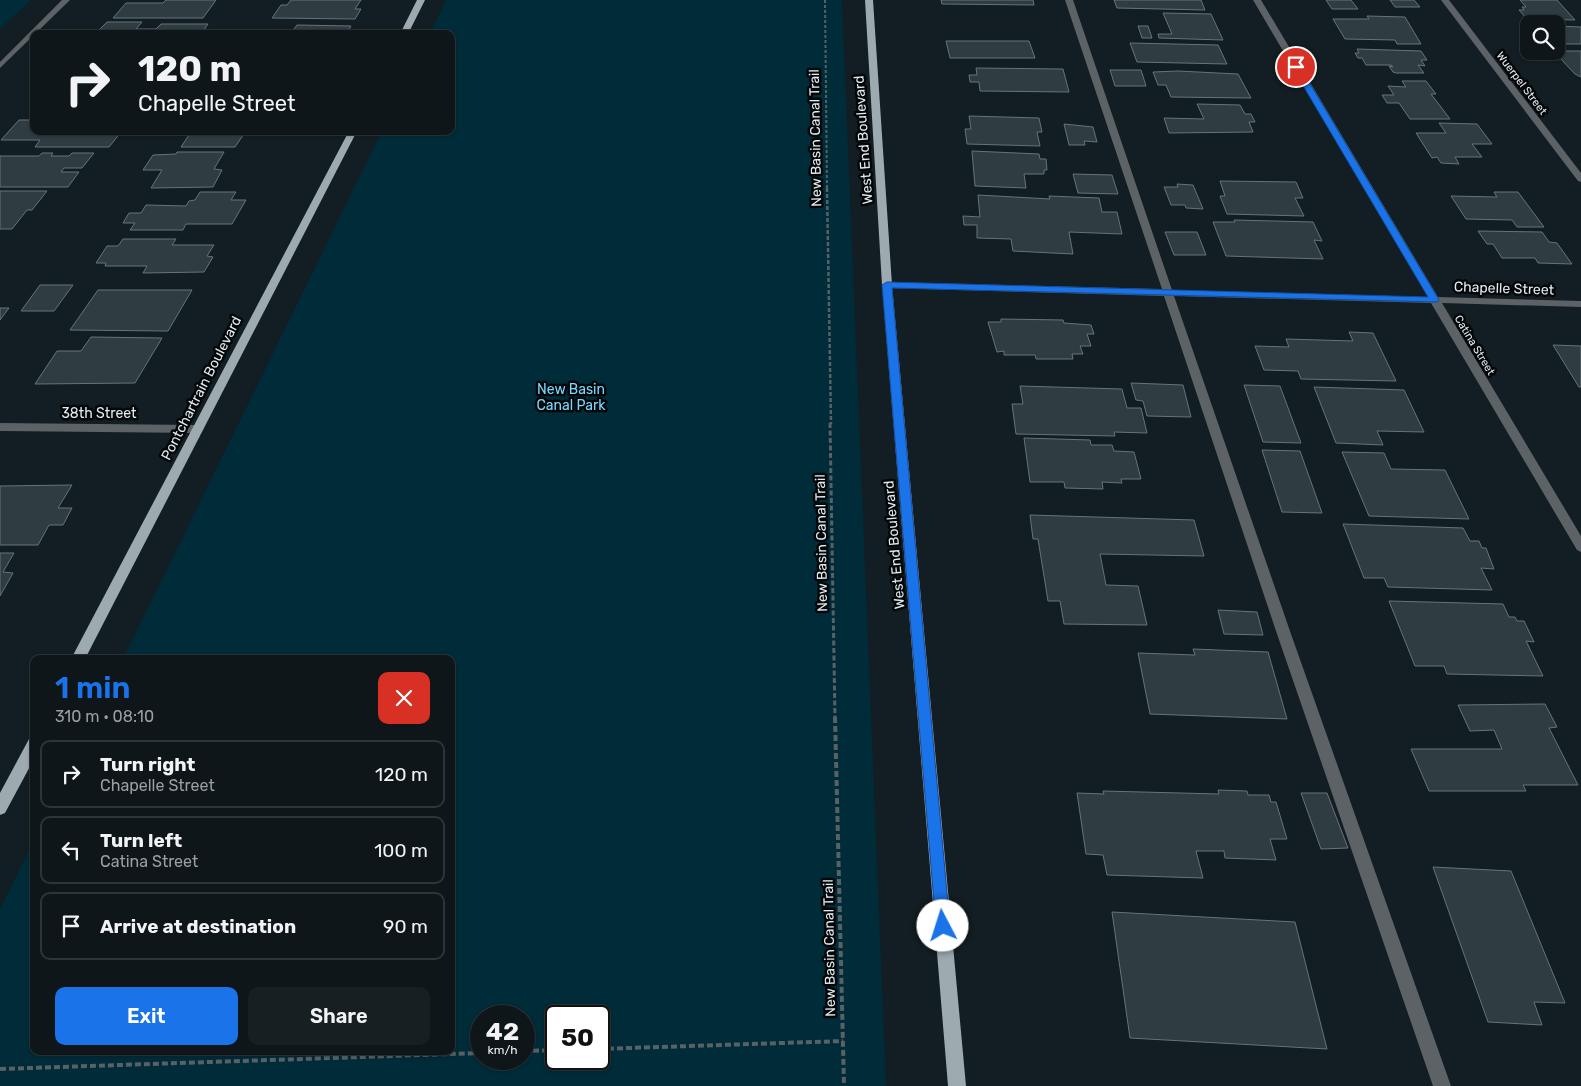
<!DOCTYPE html>
<meta charset="utf-8">
<style>
:root{--surface:#0e161a;--page:#171f23;--text:#f1f3f6;--muted:#9b9fa2;--line:#2e3539;--accent:#1a73e8}
body{margin:0;font-family:Rubik,sans-serif;background:var(--page);color:var(--text);height:100vh;display:flex;flex-direction:column;font-size:19px;white-space:nowrap}
*{box-sizing:border-box;margin:0}
p{font-size:16px;color:var(--muted)}
.icon{flex:none;width:28px;height:28px;fill:none;stroke:currentColor;stroke-width:2;stroke-linecap:round;stroke-linejoin:round}
.map{position:relative;flex:1;overflow:hidden}
.sheet{position:absolute;left:30px;top:655px;width:425px;height:400px;display:flex;flex-direction:column;background:var(--surface);border-radius:10px;box-shadow:0 1px 4px #0004,0 0 0 1px var(--line)}
.sheet>*{flex:none}
.hud{position:absolute;left:30px;top:30px;width:425px;height:105px;border-radius:10px;box-shadow:0 1px 4px #0004,0 0 0 1px var(--line);background:#0e161a;color:var(--text);overflow:hidden}
.controls{position:absolute;left:1520px;top:15px;display:grid;gap:10px}
.controls a{display:grid;place-items:center;width:45px;height:45px;border-radius:10px;background:var(--surface);box-shadow:0 1px 4px #0004,0 0 0 1px var(--line);font-size:25px}
.speed{position:absolute;left:470px;top:1005px;display:flex;gap:10px;font-size:25px;font-weight:700;text-align:center}
.speed>*{display:grid;place-content:center;width:65px;height:65px;border-radius:50%;background:var(--surface);box-shadow:0 1px 4px #0004,0 0 0 1px var(--line);line-height:1}
.speed small{font-size:12px;font-weight:400}
.speed .limit{border:2px solid #111;border-radius:8px;background:#fff;color:#111}
.pin{position:absolute;display:grid;place-items:center;width:42px;height:42px;color:#fff;margin:-21px;border:2px solid #fff;border-radius:50%;box-shadow:0 1px 5px #0007}
.me{position:absolute;width:55px;margin:-28px;rotate:355deg;stroke-linejoin:round;filter:drop-shadow(0 0 4px #0008)}
.turn{display:flex;align-items:center;gap:18px;height:105px;padding:0 25px;font-size:22px}
.turn .icon{width:65px;height:65px;stroke-width:2.5}
.turn b{display:block;font-size:35px;line-height:42px}
.round{display:grid;place-items:center;flex:none;width:52px;height:52px;border-radius:10px;background:var(--page)}
.summary{display:flex;align-items:center;justify-content:space-between;height:85px;padding:0 25px}
h1{font-size:30px;font-weight:600;line-height:38px;color:var(--accent)}
.action{display:flex;gap:10px;margin-top:auto;padding:10px 25px}
.action a{flex:1;height:58px;border-radius:10px;background:var(--accent);color:#fff;font-size:20px;font-weight:600;line-height:58px;text-align:center}
.action a+a{background:var(--page);color:var(--text)}
ul{padding:0;list-style:none}
li{display:flex;align-items:center;gap:15px;height:68px;margin:0 10px 8px;padding:0 15px;border:2px solid var(--line);border-radius:10px}
li div{flex:1}
li b{display:block;font-size:19px}
li em{font-style:normal}
.map>svg:first-child{display:block}
.green{fill:#002b38;fill-rule:evenodd}
.building{fill:#2f3c41;stroke:#66747a}
.lines{fill:none;stroke-linecap:round;stroke-linejoin:round}
.path-far3{stroke:#576166;stroke-width:2;stroke-dasharray:3 2;stroke-linecap:butt}
.path-far2{stroke:#576166;stroke-width:2.5;stroke-dasharray:4 2;stroke-linecap:butt}
.path-far1{stroke:#576166;stroke-width:3;stroke-dasharray:5 2.5;stroke-linecap:butt}
.path{stroke:#576166;stroke-width:4;stroke-dasharray:6 3;stroke-linecap:butt}
.minor{fill:#5c6265;fill-rule:evenodd}
.major{fill:#9daaaf;fill-rule:evenodd}
.route{fill:#1a73e8;stroke:#114b97}
.labels{text-anchor:middle;stroke-width:5;stroke-linejoin:round;paint-order:stroke}
.far-street-label{font-size:11px;fill:#e3ebee;stroke:#040709}
.street-label{font-size:14px;fill:#e3ebee;stroke:#040709}
.park-label{font-size:14px;fill:#78dafe;stroke:#040709}
</style>
<div class="map">
<svg width="1581" height="1086" viewBox="0 0 1581 1086">
<rect width="100%" height="100%" fill="#121e23"/>
<g class="green">
<polygon points="0,0 31,0 0,29"/>
<path d="M446,0H842L886,1086H0V909L34,840V1051H451V659H123L382,131H451V34H430ZM481,1016H524V1059H481ZM556,1016H599V1059H556Z"/>
</g>
<g class="building">
<polygon points="166,0 216,0 203,18 113,18 126,3 163,3"/>
<polygon points="291,0 361,0 355,9 361,9 355,19 272,18 281,5 287,5"/>
<polygon points="941,0 1033,0 1034,5 942,4"/>
<polygon points="1114,0 1201,0 1205,10 1117,8"/>
<polygon points="1326,0 1351,0 1358,9 1332,9"/>
<polygon points="1390,0 1414,0 1420,7 1395,7"/>
<polygon points="1520,0 1557,0 1575,20 1527,19 1519,10 1524,10 1522,7 1526,7"/>
<polygon points="1163,13 1211,14 1223,40 1159,38 1158,34 1172,34"/>
<polygon points="1367,16 1405,17 1421,44 1397,44 1395,40 1345,39 1333,19 1369,19"/>
<polygon points="107,22 142,22 136,29 156,29 161,24 208,24 201,34 95,34"/>
<polygon points="297,25 351,26 346,34 264,34 266,31 292,32"/>
<polygon points="1138,26 1148,26 1152,38 1142,38"/>
<polygon points="1556,26 1581,27 1581,44 1556,44"/>
<polygon points="946,41 1029,41 1035,58 950,58"/>
<polygon points="1130,43 1218,45 1227,64 1137,62"/>
<polygon points="1357,49 1421,51 1427,60 1421,60 1425,66 1418,65 1424,73 1396,73 1393,72 1389,66 1393,67 1391,65 1366,65 1362,58 1358,58 1355,53 1359,53"/>
<polygon points="1556,51 1581,51 1581,77 1575,74 1559,57 1561,57"/>
<polygon points="976,68 1063,69 1069,92 980,91 979,82 970,82 969,75 977,75"/>
<polygon points="1110,70 1141,70 1146,86 1115,86"/>
<polygon points="1178,71 1238,74 1251,98 1171,97 1166,85 1158,85 1153,72"/>
<polygon points="1402,81 1426,81 1436,94 1431,94 1450,119 1410,119 1399,103 1387,103 1382,95 1394,95 1388,86 1406,87"/>
<polygon points="1197,104 1240,105 1245,114 1251,114 1255,122 1249,122 1253,132 1169,133 1164,118 1204,119"/>
<polygon points="969,116 1039,118 1042,132 1037,132 1040,146 967,144 965,129 971,129"/>
<polygon points="19,120 34,120 34,131 122,131 109,147 35,147 40,140 1,140"/>
<polygon points="1439,123 1477,124 1492,144 1472,144 1482,157 1455,157 1459,164 1441,163 1437,157 1432,158 1416,133 1446,133"/>
<polygon points="1064,124 1093,127 1097,142 1084,141 1085,145 1069,145"/>
<polygon points="171,131 246,131 235,147 181,147 191,132"/>
<polygon points="972,151 1039,154 1040,159 1046,159 1047,170 1044,170 1044,174 1024,174 1026,188 975,186"/>
<polygon points="177,152 224,152 214,169 222,170 213,187 151,188 162,170 143,170 153,155 176,154"/>
<polygon points="42,153 53,153 51,156 69,156 72,153 94,153 82,168 64,168 61,172 79,172 68,187 0,187 0,156 39,156"/>
<polygon points="1073,174 1112,175 1118,194 1078,193"/>
<polygon points="1220,181 1296,182 1303,198 1295,198 1304,216 1227,214 1220,196 1225,196"/>
<polygon points="1177,184 1193,185 1203,209 1186,208 1185,205 1171,205 1164,187 1178,187"/>
<polygon points="0,191 47,191 32,210 27,210 12,229 0,229"/>
<polygon points="200,192 236,192 231,200 246,200 232,224 186,224 183,230 130,230 135,223 123,223 129,213 141,213 146,205 186,206 189,201 195,200"/>
<polygon points="1494,192 1518,192 1544,227 1517,227 1512,220 1466,219 1451,196 1497,197"/>
<polygon points="978,195 1050,199 1049,196 1099,198 1102,212 1117,212 1122,234 1069,232 1073,254 1013,251 1011,239 977,238 977,225 964,225 963,216 980,217"/>
<polygon points="1234,220 1313,222 1322,241 1314,240 1323,259 1226,256 1213,222 1235,222"/>
<polygon points="1478,231 1542,232 1549,242 1557,243 1572,264 1538,263 1535,258 1502,258 1493,244 1487,244"/>
<polygon points="1165,232 1197,232 1206,255 1174,255"/>
<polygon points="123,239 176,239 172,245 214,245 207,256 213,257 204,272 143,273 147,266 105,266 106,263 96,263 107,246 118,246"/>
<polygon points="40,285 73,285 54,311 21,311"/>
<polygon points="98,290 192,290 168,331 70,330"/>
<polygon points="0,308 9,308 0,320"/>
<polygon points="1001,319 1063,320 1064,323 1091,325 1094,334 1087,334 1091,346 1080,346 1083,354 1072,354 1073,359 1036,359 1035,355 1004,355 1004,351 997,352 988,322 1001,322"/>
<polygon points="1349,332 1373,333 1396,381 1301,379 1298,371 1264,370 1255,346 1289,347 1286,339 1353,341"/>
<polygon points="91,337 162,338 135,383 35,384 57,351 81,351"/>
<polygon points="1553,345 1581,346 1581,387 1579,387"/>
<polygon points="1131,383 1183,385 1191,417 1147,416 1143,401 1136,400"/>
<polygon points="1244,385 1280,386 1301,443 1263,442"/>
<polygon points="1020,386 1122,389 1127,408 1141,408 1147,433 1114,432 1115,436 1016,434 1012,404 1023,404"/>
<polygon points="1314,387 1404,390 1424,432 1377,431 1383,445 1336,443"/>
<polygon points="1024,438 1090,440 1091,445 1112,445 1114,451 1134,452 1141,479 1121,479 1122,483 1102,482 1103,489 1065,488 1064,482 1030,482"/>
<polygon points="1262,450 1300,451 1322,513 1282,512"/>
<polygon points="1342,452 1384,453 1391,469 1445,470 1469,519 1369,516"/>
<polygon points="72,485 58,508 72,508 63,525 49,525 38,545 0,545 0,486"/>
<polygon points="1030,515 1194,520 1204,556 1100,554 1106,585 1138,586 1147,625 1064,624 1060,601 1048,601 1038,539 1033,539"/>
<polygon points="1343,524 1463,528 1470,541 1479,541 1482,548 1486,548 1494,569 1481,568 1492,590 1388,587 1384,578 1364,578"/>
<polygon points="0,553 14,553 3,572 13,573 0,596"/>
<polygon points="1389,601 1503,604 1509,617 1515,617 1517,621 1524,621 1534,642 1526,641 1543,676 1447,674 1444,666 1415,666"/>
<polygon points="1218,610 1257,612 1263,635 1224,634"/>
<polygon points="1193,649 1268,652 1287,719 1150,714 1138,653 1195,655"/>
<polygon points="1545,704 1557,727 1549,728 1578,785 1523,785 1526,791 1429,791 1411,749 1502,749 1494,730 1470,731 1458,705"/>
<polygon points="1218,790 1247,791 1248,795 1269,795 1271,802 1276,802 1287,839 1270,839 1276,860 1225,858 1224,851 1196,851 1203,878 1107,875 1103,855 1086,854 1077,793 1104,794 1103,791 1219,794"/>
<polygon points="1301,793 1327,793 1348,848 1321,849"/>
<polygon points="1433,867 1511,871 1565,1003 1534,1002 1542,1025 1488,1022"/>
<polygon points="1112,912 1295,922 1327,1049 1130,1038"/>
</g>
<g class="lines">
<polyline class="path-far3" points="825,0 827,189"/>
<polyline class="path-far2" points="827,188 831,424"/>
<polyline class="path-far1" points="830,423 835,718"/>
<g class="path">
<polyline points="835,717 844,1086"/>
<polyline points="599,1049 843,1041"/>
<polyline points="524,1051 556,1050"/>
<polyline points="0,1069 481,1053"/>
</g>
<g class="minor">
<polygon points="62,0 70,0 0,68 0,62"/>
<polygon points="1065,0 1073,0 1172,290 1428,297 1253,0 1261,0 1438,297 1581,301 1581,307 1442,303 1581,536 1581,552 1577,550 1431,303 1174,296 1291,634 1451,1086 1433,1086 1277,634 1164,296 887,288 882,285 887,282 1162,289"/>
<polygon points="1441,0 1449,0 1581,173 1581,182 1578,181"/>
<polygon points="0,423 198,425 204,429 198,433 0,431"/>
</g>
<g class="major">
<polygon points="417,0 425,0 408,34 400,34"/>
<polygon points="865,0 873,0 892,285 966,1086 948,1086 882,285"/>
<polygon points="349,131 357,131 85,659 71,659"/>
<polygon points="34,738 34,759 5,813 0,815 0,793 29,739"/>
</g>
</g>
<polygon class="route" points="1293,65 1300,67 1439,300 1437,302 892,288 950,926 948,931 943,933 938,931 936,926 882,285 887,282 1428,297 1292,67"/>
<g class="labels">
<g class="far-street-label">
<text transform="translate(1522 83) rotate(53)" y="4">Wuerpel Street</text>
<text transform="translate(1475 345) rotate(59)" y="4">Catina Street</text>
</g>
<g class="street-label">
<text transform="translate(815 138) rotate(-91)" y="5">New Basin Canal Trail</text>
<text transform="translate(863 140) rotate(-94)" y="5">West End Boulevard</text>
<text transform="translate(1504 288) rotate(2)" y="5">Chapelle Street</text>
<text transform="translate(201 388) rotate(-63)" y="5">Pontchartrain Boulevard</text>
<text x="99" y="418">38th Street</text>
<text transform="translate(821 543) rotate(-91)" y="5">New Basin Canal Trail</text>
<text transform="translate(894 545) rotate(-95)" y="5">West End Boulevard</text>
<text transform="translate(829 948) rotate(-91)" y="5">New Basin Canal Trail</text>
</g>
<g class="park-label">
<text x="571" y="394">New Basin<tspan x="571" dy="16">Canal Park</tspan></text>
</g>
</g>
</svg>
<div class="controls">
<a><svg class="icon" aria-label="search" viewBox="0 0 24 24"><circle cx="10" cy="10" r="6"/><path d="M15 15l6 6"/></svg></a>
</div>
<div class="speed"><div>42<small>km/h</small></div><div class="limit">50</div></div>
<div class="pin" style="left:1296px;top:67px;background:#d93025"><svg class="icon" aria-label="arrive" viewBox="0 0 24 24"><path d="M6 21V4h12l-3 4 3 4H6"/></svg></div>
<svg class="me" style="left:943px;top:926px" viewBox="-20 -20 40 40"><circle r="19" fill="#fff"/><path d="M0-13L10 11 0 6-10 11z" fill="#1a73e8"/></svg>
<div class="hud">
<div class="turn"><svg class="icon" aria-label="right" viewBox="0 0 24 24"><path d="M7 20v-9h11M14 6l5 5-5 5"/></svg><div><b>120 m</b>Chapelle Street</div></div>
</div>
<section class="sheet">
<div class="summary"><div><h1>1 min</h1><p>310 m · 08:10</p></div><a class="round" style="background:#d93025;color:#fff"><svg class="icon" aria-label="close" viewBox="0 0 24 24"><path d="M6 6l12 12M18 6L6 18"/></svg></a></div>
<ul>
<li><svg class="icon" aria-label="right" viewBox="0 0 24 24"><path d="M7 20v-9h11M14 6l5 5-5 5"/></svg><div><b>Turn right</b><p>Chapelle Street</p></div><em>120 m</em></li>
<li><svg class="icon" aria-label="left" viewBox="0 0 24 24"><path d="M17 20v-9H6M10 6l-5 5 5 5"/></svg><div><b>Turn left</b><p>Catina Street</p></div><em>100 m</em></li>
<li><svg class="icon" aria-label="arrive" viewBox="0 0 24 24"><path d="M6 21V4h12l-3 4 3 4H6"/></svg><div><b>Arrive at destination</b></div><em>90 m</em></li>
</ul>
<div class="action"><a>Exit</a><a>Share</a></div>
</section>
</div>
